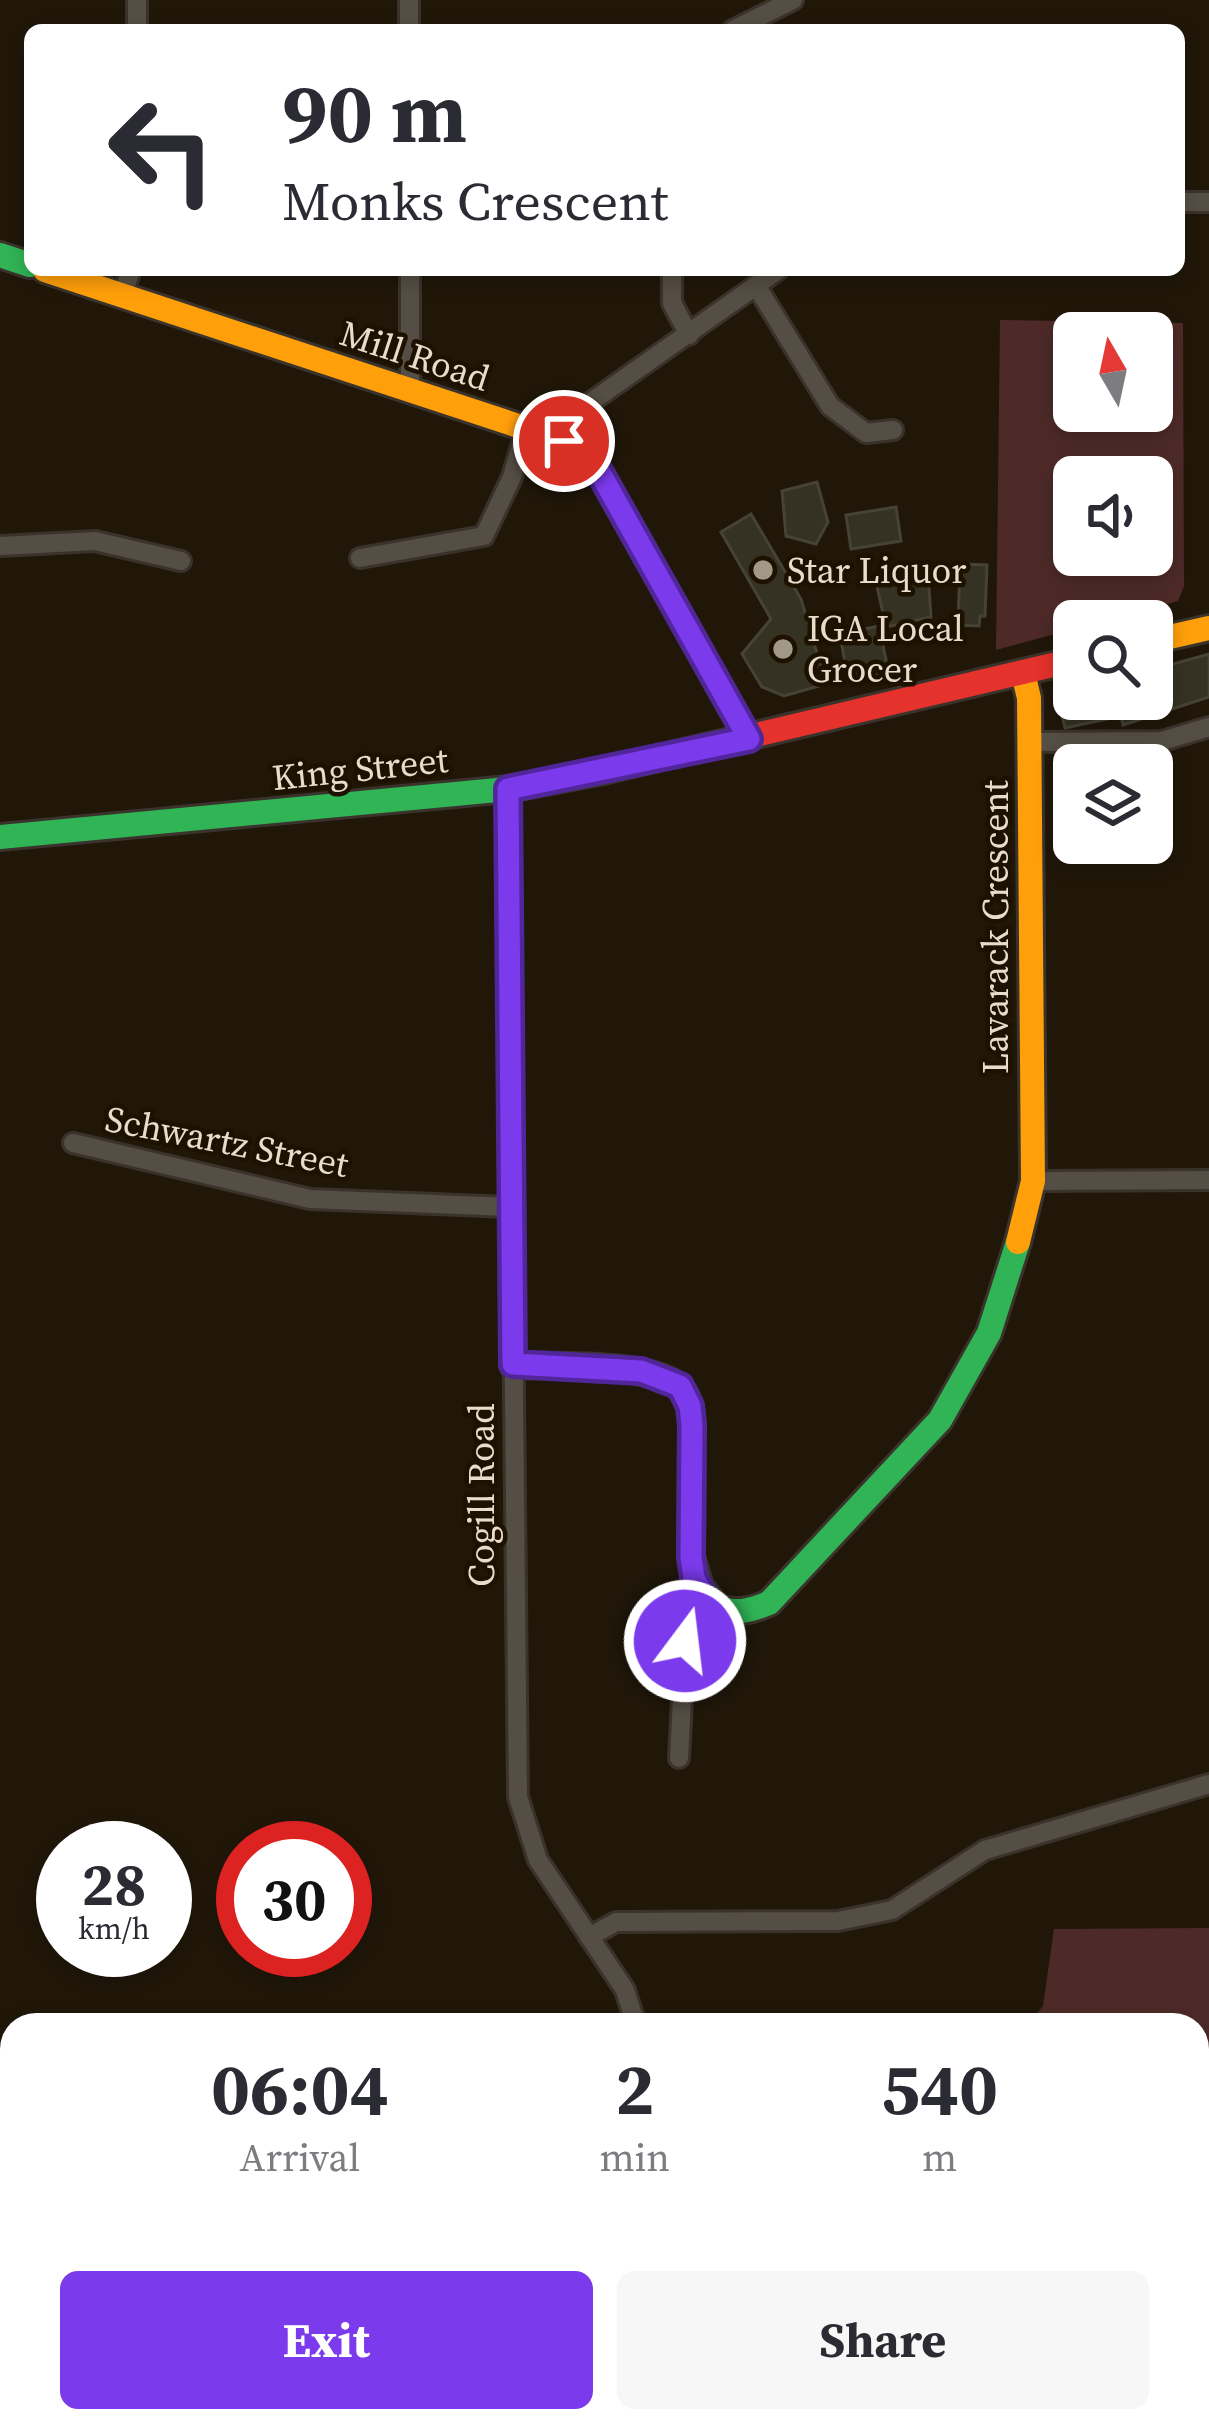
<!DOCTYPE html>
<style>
:root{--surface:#fff;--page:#f7f7f7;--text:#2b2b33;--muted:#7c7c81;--accent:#7c3aed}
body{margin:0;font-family:"Source Serif 4",serif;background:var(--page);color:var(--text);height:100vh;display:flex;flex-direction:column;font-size:45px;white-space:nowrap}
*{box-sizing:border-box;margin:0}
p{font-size:39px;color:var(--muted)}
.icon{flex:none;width:66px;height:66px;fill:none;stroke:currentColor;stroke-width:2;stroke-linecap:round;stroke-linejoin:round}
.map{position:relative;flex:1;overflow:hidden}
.drawer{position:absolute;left:0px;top:2013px;width:1209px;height:420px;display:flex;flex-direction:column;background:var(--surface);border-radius:36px 36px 0 0;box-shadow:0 6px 18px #0003}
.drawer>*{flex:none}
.guide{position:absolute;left:24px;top:24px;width:1161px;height:252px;border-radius:18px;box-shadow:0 6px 18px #0003;background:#fff;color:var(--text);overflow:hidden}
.needle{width:78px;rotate:351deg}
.tools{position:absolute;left:1053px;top:312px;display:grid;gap:24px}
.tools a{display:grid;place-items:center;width:120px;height:120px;border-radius:18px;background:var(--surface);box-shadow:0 6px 18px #0003;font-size:60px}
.speed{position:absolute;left:36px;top:1821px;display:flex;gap:24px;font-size:60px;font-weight:700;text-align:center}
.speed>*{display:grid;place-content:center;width:156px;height:156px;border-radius:50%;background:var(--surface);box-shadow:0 6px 18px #0003;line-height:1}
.speed small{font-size:30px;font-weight:400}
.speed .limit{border:18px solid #d22;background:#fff;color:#111}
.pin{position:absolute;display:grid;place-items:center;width:102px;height:102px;color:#fff;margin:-51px;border:6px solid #fff;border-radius:50%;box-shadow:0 3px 12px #0007}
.me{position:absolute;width:132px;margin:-66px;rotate:15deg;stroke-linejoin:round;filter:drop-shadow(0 0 9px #0008)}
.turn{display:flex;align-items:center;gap:42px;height:252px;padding:0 60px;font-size:54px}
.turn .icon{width:156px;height:156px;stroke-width:2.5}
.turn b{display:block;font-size:84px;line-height:102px}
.eta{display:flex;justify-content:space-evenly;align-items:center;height:204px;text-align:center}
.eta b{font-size:72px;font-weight:700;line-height:84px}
.primary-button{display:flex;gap:24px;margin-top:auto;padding:24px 60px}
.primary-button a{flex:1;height:138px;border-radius:18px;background:var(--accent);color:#fff;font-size:48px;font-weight:700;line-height:138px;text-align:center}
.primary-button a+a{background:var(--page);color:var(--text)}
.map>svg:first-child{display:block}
.green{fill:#4d2a28;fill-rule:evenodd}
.building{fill:#353123;stroke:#464235;stroke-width:3}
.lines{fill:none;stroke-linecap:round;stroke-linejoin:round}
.street-casing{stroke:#3a332b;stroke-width:24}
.fast-casing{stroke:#3a332b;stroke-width:30}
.slow-casing{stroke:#3a332b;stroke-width:30}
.jam-casing{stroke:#3a332b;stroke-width:30}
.street{stroke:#554e44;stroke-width:18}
.fast{stroke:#30b455;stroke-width:24}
.slow{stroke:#ff9f0a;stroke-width:24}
.jam{stroke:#e5322d;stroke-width:24}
.route-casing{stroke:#51269a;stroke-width:30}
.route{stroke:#7c3aed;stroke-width:21}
.poi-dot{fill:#a29888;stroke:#1d1100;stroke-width:4.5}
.labels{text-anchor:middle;stroke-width:9;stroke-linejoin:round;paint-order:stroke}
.street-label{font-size:36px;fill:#e8ddcd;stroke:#1d1100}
.poi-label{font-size:36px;fill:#e8ddcd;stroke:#1d1100;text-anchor:start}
</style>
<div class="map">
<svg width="1209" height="2433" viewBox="0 0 1209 2433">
<rect width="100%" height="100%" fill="#201709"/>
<g class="green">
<path d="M1000,320L1183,323L1184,586L1178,601L1105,621H1074V629L996,650ZM1074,333H1152V411H1074ZM1074,477H1152V555H1074Z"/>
<polygon points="1209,1928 1209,2433 839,2433 836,2421 1197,2421 1197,2025 1027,2025 1043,2006 1054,1929"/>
</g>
<g class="building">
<polygon points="817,482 828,522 816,544 786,536 782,491"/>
<polygon points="896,507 901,541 851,549 846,515"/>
<polygon points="751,514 801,599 826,684 784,696 762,687 742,654 771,619 721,532"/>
<polygon points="960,564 987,565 985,616 980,616 979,626 958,625"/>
<polygon points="924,572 928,574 931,617 886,627 876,582"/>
<polygon points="879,626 889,674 848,681 840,634"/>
<polygon points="1209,654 1209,697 1123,725 1121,716 1065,728 1060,708 1066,699 1152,699 1152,670"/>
</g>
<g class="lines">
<defs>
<g id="street">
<polyline points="137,0 137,30"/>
<polyline points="409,0 409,30"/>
<polyline points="733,30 793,0"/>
<polyline points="1179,202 1209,202"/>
<polyline points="410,270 410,392"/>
<polyline points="672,270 672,303 689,335"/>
<polyline points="757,287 830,406 866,433 893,430"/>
<polyline points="122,296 131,270"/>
<polyline points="564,441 591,402 778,270"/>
<polyline points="0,546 95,541 181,561"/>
<polyline points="360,558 484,536 512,477 526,429"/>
<polyline points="1029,742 1162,741 1209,727"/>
<polyline points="508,789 518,1797 538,1860 625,1990 636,2025"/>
<polyline points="73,1143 310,1199 512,1207"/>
<polyline points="1033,1181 1209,1180"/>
<polyline points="679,1758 685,1641 689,1623 705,1598"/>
<polyline points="589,1937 616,1922 838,1921 892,1910 985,1850 1209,1784"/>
<polyline points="671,2421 673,2433"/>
</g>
<g id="fast">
<polyline points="0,255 30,265"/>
<polyline points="0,837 508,789 603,771"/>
<path d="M513,1365C551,1367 656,1361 681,1389C690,1400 691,1412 692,1425L691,1557L700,1586L716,1606C735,1615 750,1611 769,1603L940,1420L989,1333L1018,1242"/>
</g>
<g id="slow">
<polyline points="45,270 564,441 595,464 749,739"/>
<polyline points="1152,641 1209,628"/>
<polyline points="1018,1242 1033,1181 1029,698 1023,673"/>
</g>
<polyline id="jam" points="603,771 1074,660"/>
</defs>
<use href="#street" class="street-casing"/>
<use href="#fast" class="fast-casing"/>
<use href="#slow" class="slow-casing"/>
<use href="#jam" class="jam-casing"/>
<use href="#street" class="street"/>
<use href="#fast" class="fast"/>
<use href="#slow" class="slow"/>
<use href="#jam" class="jam"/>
</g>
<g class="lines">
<defs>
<polyline id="route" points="564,441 595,464 749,739 508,789 513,1364 641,1371 680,1386 690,1406 692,1425 691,1557 694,1578 705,1598 689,1623 685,1641"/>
</defs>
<use href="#route" class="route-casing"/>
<use href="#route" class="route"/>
</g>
<g class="poi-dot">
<circle cx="763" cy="570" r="12"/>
<circle cx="783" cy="649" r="12"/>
</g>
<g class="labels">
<g class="street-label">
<text transform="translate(415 355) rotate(18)" y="13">Mill Road</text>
<text transform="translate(360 768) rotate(-6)" y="13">King Street</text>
<text transform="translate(995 927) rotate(-90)" y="13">Lavarack Crescent</text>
<text transform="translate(227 1141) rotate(11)" y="13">Schwartz Street</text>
<text transform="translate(481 1495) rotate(-90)" y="13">Cogill Road</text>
</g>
<g class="poi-label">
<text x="787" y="583">Star Liquor</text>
<text x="807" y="641">IGA Local<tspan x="807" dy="41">Grocer</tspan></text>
</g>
</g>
</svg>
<div class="tools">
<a><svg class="needle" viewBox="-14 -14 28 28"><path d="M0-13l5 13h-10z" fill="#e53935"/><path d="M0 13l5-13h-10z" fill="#7c7c81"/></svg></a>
<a><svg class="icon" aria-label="sound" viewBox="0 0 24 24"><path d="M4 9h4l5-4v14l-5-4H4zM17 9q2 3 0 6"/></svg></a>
<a><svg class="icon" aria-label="search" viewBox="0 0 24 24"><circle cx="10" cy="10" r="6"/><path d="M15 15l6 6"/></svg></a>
<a><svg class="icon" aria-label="layers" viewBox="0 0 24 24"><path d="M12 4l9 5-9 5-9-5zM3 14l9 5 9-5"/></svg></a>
</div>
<div class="speed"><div>28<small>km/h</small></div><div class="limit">30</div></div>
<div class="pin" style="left:564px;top:441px;background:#d93025"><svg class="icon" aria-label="arrive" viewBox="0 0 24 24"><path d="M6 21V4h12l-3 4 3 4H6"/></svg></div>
<svg class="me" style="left:685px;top:1641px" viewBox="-20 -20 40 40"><circle r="17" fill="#7c3aed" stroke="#fff" stroke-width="3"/><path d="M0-11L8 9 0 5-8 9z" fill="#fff"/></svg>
<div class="guide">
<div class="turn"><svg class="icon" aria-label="left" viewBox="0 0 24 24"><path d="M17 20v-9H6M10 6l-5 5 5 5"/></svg><div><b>90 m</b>Monks Crescent</div></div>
</div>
<section class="drawer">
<div class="eta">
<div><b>06:04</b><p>Arrival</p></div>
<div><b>2</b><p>min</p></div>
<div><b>540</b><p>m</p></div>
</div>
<div class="primary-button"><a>Exit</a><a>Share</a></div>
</section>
</div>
